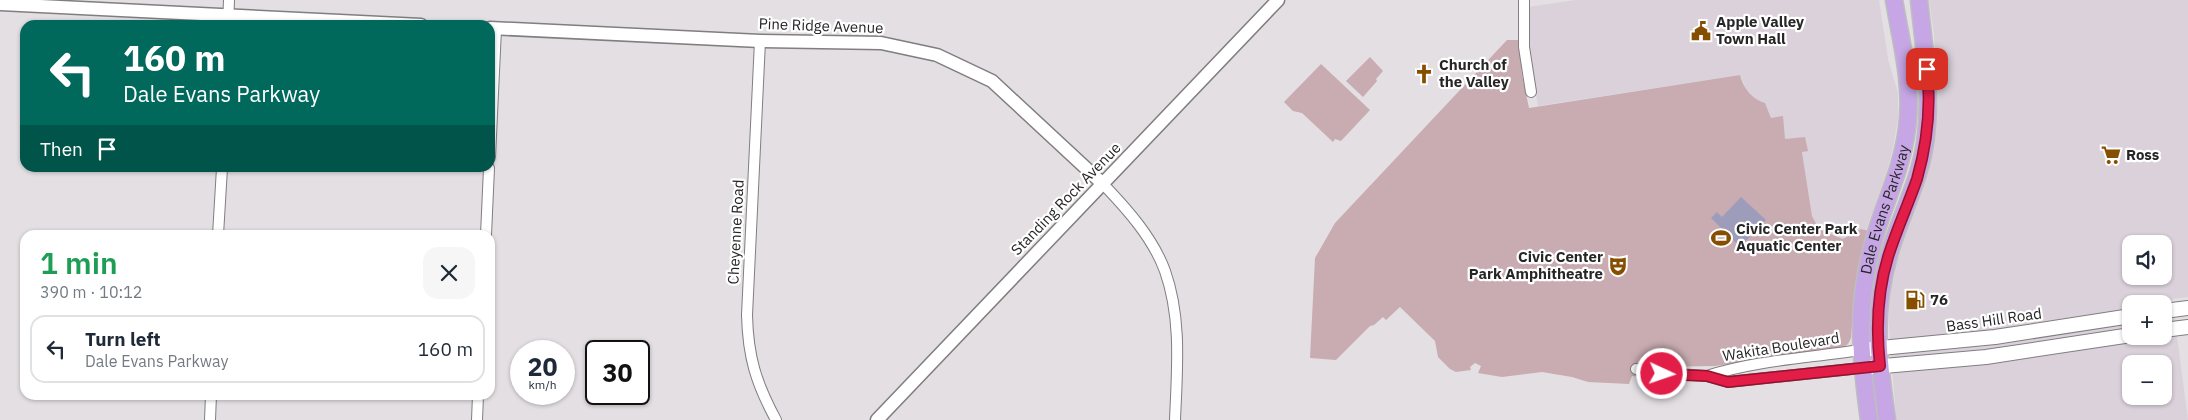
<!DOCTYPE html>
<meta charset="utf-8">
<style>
:root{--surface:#fff;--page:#f6f6f7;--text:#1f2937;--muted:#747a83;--line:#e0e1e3}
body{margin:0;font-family:"IBM Plex Sans",sans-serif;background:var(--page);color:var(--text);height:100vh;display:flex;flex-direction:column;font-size:19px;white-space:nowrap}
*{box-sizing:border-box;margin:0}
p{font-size:16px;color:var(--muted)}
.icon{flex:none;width:28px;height:28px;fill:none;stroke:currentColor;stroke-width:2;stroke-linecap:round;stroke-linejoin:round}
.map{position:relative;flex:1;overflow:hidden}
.panel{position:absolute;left:20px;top:230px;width:475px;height:170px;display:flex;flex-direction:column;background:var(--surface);border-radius:15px;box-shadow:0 1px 4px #0004}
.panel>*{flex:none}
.hud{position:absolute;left:20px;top:20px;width:475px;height:152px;border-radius:15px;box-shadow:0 1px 4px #0004;background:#00695c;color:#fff;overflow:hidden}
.buttons{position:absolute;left:2122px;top:235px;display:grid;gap:10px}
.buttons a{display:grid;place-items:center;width:50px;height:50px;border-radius:10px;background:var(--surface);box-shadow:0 1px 4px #0004;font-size:25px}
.speed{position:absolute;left:510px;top:340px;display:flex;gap:10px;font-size:25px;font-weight:700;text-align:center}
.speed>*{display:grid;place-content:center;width:65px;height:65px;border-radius:50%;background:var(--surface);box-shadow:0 1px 4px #0004;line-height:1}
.speed small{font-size:12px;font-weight:400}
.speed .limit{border:2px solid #111;border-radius:8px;background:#fff;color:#111}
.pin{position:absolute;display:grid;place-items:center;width:42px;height:42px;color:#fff;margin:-21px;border-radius:10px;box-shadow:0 2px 8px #0006}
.me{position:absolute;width:55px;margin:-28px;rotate:93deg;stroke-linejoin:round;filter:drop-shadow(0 0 4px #0008)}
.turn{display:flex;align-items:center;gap:18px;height:105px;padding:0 20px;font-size:22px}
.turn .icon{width:65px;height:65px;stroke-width:2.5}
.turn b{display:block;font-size:35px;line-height:42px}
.then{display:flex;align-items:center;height:48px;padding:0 20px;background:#0003;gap:10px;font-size:19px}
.round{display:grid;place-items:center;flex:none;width:52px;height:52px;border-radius:15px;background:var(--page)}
.summary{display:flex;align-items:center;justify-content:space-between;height:85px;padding:0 20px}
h1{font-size:30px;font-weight:600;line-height:38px;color:#1e9e55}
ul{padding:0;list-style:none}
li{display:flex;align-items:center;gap:15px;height:68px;margin:0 10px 8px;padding:0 10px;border:2px solid var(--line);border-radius:15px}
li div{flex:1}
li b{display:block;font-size:19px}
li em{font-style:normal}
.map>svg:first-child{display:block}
.built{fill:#dad1da;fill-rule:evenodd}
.green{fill:#c8acb1}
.water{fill:#9d9cbb}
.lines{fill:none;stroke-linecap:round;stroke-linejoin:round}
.minor-casing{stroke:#807e80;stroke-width:12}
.tertiary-casing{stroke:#807e80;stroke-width:15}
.secondary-casing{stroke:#807e80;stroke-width:16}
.primary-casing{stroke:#bebebe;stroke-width:19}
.minor{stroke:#fff;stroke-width:10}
.tertiary{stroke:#fff;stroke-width:12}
.secondary{stroke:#fff;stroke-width:14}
.primary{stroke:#c6a6e5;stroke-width:16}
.route-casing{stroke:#92132f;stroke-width:12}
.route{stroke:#e11d48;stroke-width:9}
.labels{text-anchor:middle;stroke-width:4.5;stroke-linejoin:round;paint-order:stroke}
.poi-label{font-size:15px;font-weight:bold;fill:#272627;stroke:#fff;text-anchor:start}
.street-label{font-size:15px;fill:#272627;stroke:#fff}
</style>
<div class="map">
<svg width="2188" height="420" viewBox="0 0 2188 420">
<rect width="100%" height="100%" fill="#e3dfe3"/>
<g class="built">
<polygon points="1576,0 1879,0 1888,59 1898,93 1898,118 1893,148 1887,171 1866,230 1861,229 1844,239 1819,229 1812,216 1802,151 1805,137 1785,140 1771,118 1765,103 1758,100 1747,91 1740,75 1538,106 1529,50 1528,7"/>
<path d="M1929,0H2188V297L2172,299L2188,420H1896L1888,310L1894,264L1930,159L1936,94L1934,34ZM2131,244H2164V276H2131ZM2131,304H2164V336H2131ZM2131,364H2164V396H2131Z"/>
</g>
<g class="green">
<path d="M1507,40H1519L1522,75L1529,108L1740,75C1743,88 1752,99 1765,103L1771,118L1783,116L1785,139L1805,137L1808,151L1802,152L1812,216L1819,229L1843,239L1861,229L1870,231L1860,264L1854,299L1851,338L1848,344L1842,348L1715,366L1652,367L1650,378L1632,376L1629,384L1588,382L1572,377L1542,372L1502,377L1478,373L1481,366L1475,363L1470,367L1471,370L1456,372L1450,369L1438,357L1435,341L1400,307L1386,320L1383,317L1374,325L1370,326L1336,360L1310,358L1315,258L1335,223Z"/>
<polygon points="1370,57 1383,71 1376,79 1377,81 1363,97 1346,81"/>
<polygon points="1321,64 1370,110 1341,141 1335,139 1333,142 1302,113 1293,111 1284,102"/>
</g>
<polygon class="water" points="1741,197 1766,220 1740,247 1711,218 1717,212 1722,217"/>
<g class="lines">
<defs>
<g id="minor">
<polyline points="1524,0 1524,47 1531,92"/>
<polyline points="228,25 229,0"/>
<path d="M760,41L747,315C748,357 756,383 776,420"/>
<polyline points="490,157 496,29"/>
<path d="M1103,184C1127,209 1153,238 1165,271C1182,319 1177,370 1175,420"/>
<polyline points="218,235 222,168"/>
<polyline points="486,235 489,168"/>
<polyline points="1636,369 1662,373 1707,376 1728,382 1861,368"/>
<path d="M1707,376C1757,360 1809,358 1860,350"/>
<polyline points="210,420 211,395"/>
<polyline points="477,420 478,395"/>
</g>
<g id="tertiary">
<polyline points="0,4 421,25"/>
<polyline points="490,28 760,41 881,43 937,55 992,81 1103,184"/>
<polyline points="877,420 1278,0"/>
</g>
<g id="secondary">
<polyline points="2164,311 2188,308"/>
<polyline points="2164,330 2188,327"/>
<polyline points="1860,350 1995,337 2131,316"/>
<polyline points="1861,368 1986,357 2131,335"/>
</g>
<g id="primary">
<path id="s1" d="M1869,420C1860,354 1855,302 1875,236C1886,198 1902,169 1907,128C1913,85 1901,42 1894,0"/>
<path d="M1887,420C1879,362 1872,316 1888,259C1898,220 1919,184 1925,143C1932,95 1924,48 1919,0"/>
</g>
</defs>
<use href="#minor" class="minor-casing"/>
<use href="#tertiary" class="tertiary-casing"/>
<use href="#secondary" class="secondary-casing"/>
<use href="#primary" class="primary-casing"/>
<use href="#minor" class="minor"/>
<use href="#tertiary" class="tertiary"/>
<use href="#secondary" class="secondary"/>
<use href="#primary" class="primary"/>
</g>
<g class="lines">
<defs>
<path id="route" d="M1662,374L1707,376L1728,382L1880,366C1876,330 1877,293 1888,257C1896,231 1908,205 1917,179C1927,144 1931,105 1927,69"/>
</defs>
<use href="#route" class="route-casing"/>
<use href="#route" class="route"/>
</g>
<defs>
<symbol id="civic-bare" viewBox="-9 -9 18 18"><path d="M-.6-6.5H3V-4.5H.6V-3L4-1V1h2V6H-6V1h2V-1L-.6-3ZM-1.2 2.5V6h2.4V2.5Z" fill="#864e01" stroke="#fff" stroke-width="2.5" paint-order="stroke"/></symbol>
<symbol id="church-bare" viewBox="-9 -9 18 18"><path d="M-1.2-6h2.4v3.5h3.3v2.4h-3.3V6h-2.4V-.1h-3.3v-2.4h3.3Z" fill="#864e01" stroke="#fff" stroke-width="2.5" paint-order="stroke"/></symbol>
<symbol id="supermarket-bare" viewBox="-9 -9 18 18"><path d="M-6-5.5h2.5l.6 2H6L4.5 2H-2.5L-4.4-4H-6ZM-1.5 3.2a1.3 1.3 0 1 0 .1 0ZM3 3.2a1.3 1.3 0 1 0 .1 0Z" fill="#864e01" stroke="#fff" stroke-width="2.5" paint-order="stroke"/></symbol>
<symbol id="stadium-bare" viewBox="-9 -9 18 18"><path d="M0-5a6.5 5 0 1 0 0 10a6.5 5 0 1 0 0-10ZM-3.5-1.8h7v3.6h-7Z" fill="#864e01" stroke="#fff" stroke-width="2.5" paint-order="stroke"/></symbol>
<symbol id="theatre-bare" viewBox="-9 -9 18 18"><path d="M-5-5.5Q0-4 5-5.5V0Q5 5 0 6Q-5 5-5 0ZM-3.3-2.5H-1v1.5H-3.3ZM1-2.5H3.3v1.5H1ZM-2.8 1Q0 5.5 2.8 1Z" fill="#864e01" stroke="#fff" stroke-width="2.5" paint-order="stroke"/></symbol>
<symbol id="fuel-bare" viewBox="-9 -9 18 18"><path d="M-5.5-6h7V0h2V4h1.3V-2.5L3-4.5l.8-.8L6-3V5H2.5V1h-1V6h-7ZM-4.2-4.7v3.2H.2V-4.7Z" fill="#864e01" stroke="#fff" stroke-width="2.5" paint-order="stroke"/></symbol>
</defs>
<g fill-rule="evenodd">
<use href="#civic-bare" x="1687" y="17" width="28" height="28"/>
<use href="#church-bare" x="1410" y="60" width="28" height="28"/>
<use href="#supermarket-bare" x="2097" y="141" width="28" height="28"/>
<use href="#stadium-bare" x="1707" y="224" width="28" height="28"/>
<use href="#theatre-bare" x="1604" y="252" width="28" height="28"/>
<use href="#fuel-bare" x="1901" y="286" width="28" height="28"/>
</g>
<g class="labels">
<g class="poi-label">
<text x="1716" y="27">Apple Valley<tspan x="1716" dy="17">Town Hall</tspan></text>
<text x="1439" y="70">Church of<tspan x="1439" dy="17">the Valley</tspan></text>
<text x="2126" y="160">Ross</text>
<text x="1736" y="234">Civic Center Park<tspan x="1736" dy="17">Aquatic Center</tspan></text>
<text x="1603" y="262" text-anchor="end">Civic Center<tspan x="1603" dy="17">Park Amphitheatre</tspan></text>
<text x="1930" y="305">76</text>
</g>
<g class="street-label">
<text transform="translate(821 26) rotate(2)" y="5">Pine Ridge Avenue</text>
<text transform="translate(1066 199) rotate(-46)" y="5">Standing Rock Avenue</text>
<text dy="5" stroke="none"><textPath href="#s1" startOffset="214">Dale Evans Parkway</textPath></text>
<text transform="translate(736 232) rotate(-87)" y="5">Cheyenne Road</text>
<text transform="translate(1994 320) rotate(-8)" y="5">Bass Hill Road</text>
<text transform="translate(1781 347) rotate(-9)" y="5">Wakita Boulevard</text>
</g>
</g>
</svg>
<div class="buttons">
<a><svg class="icon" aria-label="sound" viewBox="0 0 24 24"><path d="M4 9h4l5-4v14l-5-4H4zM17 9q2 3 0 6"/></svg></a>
<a>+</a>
<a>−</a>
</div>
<div class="speed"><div>20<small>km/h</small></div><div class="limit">30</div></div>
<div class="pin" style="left:1927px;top:69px;background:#d93025"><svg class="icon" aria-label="arrive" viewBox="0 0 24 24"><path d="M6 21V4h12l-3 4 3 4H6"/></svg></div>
<svg class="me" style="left:1662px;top:374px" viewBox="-20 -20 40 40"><circle r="17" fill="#e11d48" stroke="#fff" stroke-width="3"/><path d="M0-11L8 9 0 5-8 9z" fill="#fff"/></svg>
<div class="hud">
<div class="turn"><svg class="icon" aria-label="left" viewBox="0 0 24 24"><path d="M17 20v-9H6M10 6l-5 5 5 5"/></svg><div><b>160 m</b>Dale Evans Parkway</div></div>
<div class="then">Then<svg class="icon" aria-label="arrive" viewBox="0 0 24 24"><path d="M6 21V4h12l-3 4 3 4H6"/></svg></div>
</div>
<section class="panel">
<div class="summary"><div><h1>1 min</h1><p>390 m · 10:12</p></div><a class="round"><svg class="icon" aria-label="close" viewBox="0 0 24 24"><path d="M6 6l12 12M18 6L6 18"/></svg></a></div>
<ul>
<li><svg class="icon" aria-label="left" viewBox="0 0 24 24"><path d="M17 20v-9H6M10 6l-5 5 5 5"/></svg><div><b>Turn left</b><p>Dale Evans Parkway</p></div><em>160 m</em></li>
</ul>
</section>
</div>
